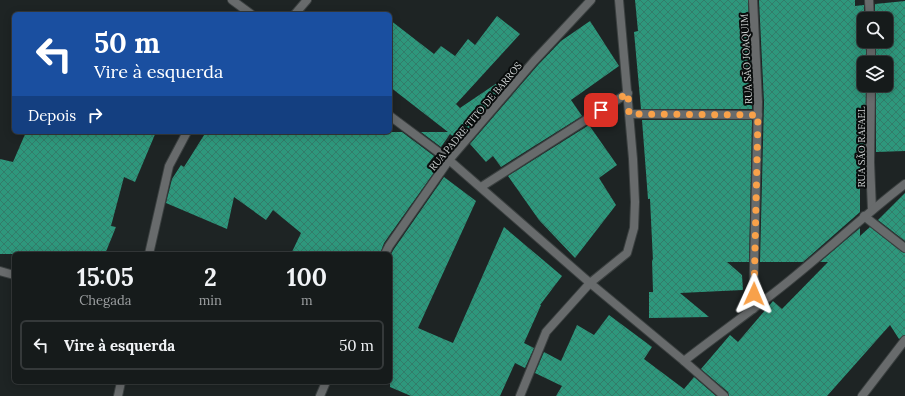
<!DOCTYPE html>
<html lang="pt">
<meta charset="utf-8">
<style>
:root{--surface:#161b1b;--page:#232828;--text:#f1f3f6;--muted:#9ea1a3;--line:#35393a}
body{margin:0;font-family:Lora,serif;background:var(--page);color:var(--text);height:100vh;display:flex;flex-direction:column;font-size:15px;white-space:nowrap}
*{box-sizing:border-box;margin:0}
p{font-size:13px;color:var(--muted)}
.icon{flex:none;width:22px;height:22px;fill:none;stroke:currentColor;stroke-width:2;stroke-linecap:round;stroke-linejoin:round}
.map{position:relative;flex:1;overflow:hidden}
.panel{position:absolute;left:12px;top:252px;width:380px;height:132px;display:flex;flex-direction:column;background:var(--surface);border-radius:6px;box-shadow:0 2px 10px #0003,0 0 0 1px var(--line)}
.panel>*{flex:none}
.hud{position:absolute;left:12px;top:12px;width:380px;height:122px;border-radius:6px;box-shadow:0 2px 10px #0003,0 0 0 1px var(--line);background:#1a4fa0;color:#fff;overflow:hidden}
.controls{position:absolute;left:857px;top:12px;display:grid;gap:8px}
.controls a{display:grid;place-items:center;width:36px;height:36px;border-radius:6px;background:var(--surface);box-shadow:0 2px 10px #0003,0 0 0 1px var(--line);font-size:20px}
.pin{position:absolute;display:grid;place-items:center;width:34px;height:34px;color:#fff;margin:-17px;border-radius:8px;box-shadow:0 2px 6px #0006}
.me{position:absolute;width:44px;margin:-22px;rotate:1deg;stroke-linejoin:round;filter:drop-shadow(0 0 3px #0008)}
.turn{display:flex;align-items:center;gap:14px;height:84px;padding:0 16px;font-size:18px}
.turn .icon{width:52px;height:52px;stroke-width:2.5}
.turn b{display:block;font-size:28px;line-height:34px}
.then{display:flex;align-items:center;height:38px;padding:0 16px;background:#0003;gap:8px;font-size:15px}
.eta{display:flex;justify-content:space-evenly;align-items:center;height:68px;text-align:center}
.eta b{font-size:24px;font-weight:800;line-height:28px}
ul{padding:0;list-style:none}
li{display:flex;align-items:center;gap:12px;height:50px;margin:0 8px 6px;padding:0 8px;border:2px solid var(--line);border-radius:6px}
li div{flex:1}
li b{display:block;font-size:15px}
li em{font-style:normal}
.map>svg:first-child{display:block}
.building{fill:url(#building-cross-hatch)}
.lines{fill:none;stroke-linecap:round;stroke-linejoin:round}
.minor-casing{stroke:#3b4040;stroke-width:10}
.minor{stroke:#686b6c;stroke-width:8}
.route{stroke:#f8a14a;stroke-width:7;stroke-dasharray:0 12.6}
.labels{text-anchor:middle;stroke-width:4;stroke-linejoin:round;paint-order:stroke}
.street-label{font-size:10px;fill:#d1d5d5;stroke:#0a0d0d}
</style>
<div class="map">
<svg width="905" height="396" viewBox="0 0 905 396">
<defs>
<pattern id="building-cross-hatch" width="8" height="8" patternUnits="userSpaceOnUse"><rect width="8" height="8" fill="#2e977c"/><path d="M0 0l8 8M0 8l8-8" fill="none" stroke="#337d6a"/></pattern>
</defs>
<rect width="100%" height="100%" fill="#1e2424"/>
<g class="building">
<polygon points="635,0 748,0 752,109 641,109 634,32 638,31"/>
<polygon points="759,0 855,0 855,6 864,5 864,41 866,41 866,63 864,63 864,85 866,85 865,153 860,153 860,212 803,262 760,262 764,102"/>
<polygon points="905,1 905,151 876,152 876,85 886,85 886,63 876,63 876,41 886,41 886,19 875,19 875,4"/>
<polygon points="497,16 520,34 456,104 460,108 522,66 462,136 460,134 457,139 450,134 441,147 421,132 448,132 390,87 390,20 434,54 441,46 455,56 468,39 475,45"/>
<polygon points="590,21 619,66 571,100 582,116 501,167 493,156 486,162 470,144 538,65 561,41"/>
<polygon points="642,120 752,120 749,262 727,262 742,275 743,290 680,293 709,317 649,318 649,292 653,292 652,259 653,261 650,199 648,199"/>
<polygon points="589,125 617,165 599,178 616,205 575,258 539,220 508,176"/>
<polygon points="26,132 156,132 135,182 124,177 111,226 116,227 105,254 0,254 0,159 13,162"/>
<polygon points="206,132 402,132 434,156 427,165 435,171 384,243 380,254 291,254 301,233 273,210 266,220 234,197 227,229 166,203 172,179 181,165 184,167"/>
<polygon points="444,177 476,201 418,328 453,343 504,227 562,276 540,305 541,305 524,343 534,348 525,368 515,363 500,396 411,396 390,387 390,256 394,249"/>
<polygon points="905,193 905,241 878,220"/>
<polygon points="870,227 902,252 905,253 905,335 899,339 890,325 827,396 729,396 728,392 701,369 730,335 738,342 773,301 782,309 828,262 820,262 860,228 860,236"/>
<polygon points="609,315 652,347 644,359 684,389 694,377 716,396 556,396 562,386 535,373 544,352 561,361 577,325 594,335"/>
</g>
<g class="lines">
<defs>
<g id="minor">
<polyline points="232,0 251,14"/>
<polyline points="753,0 758,102 753,309"/>
<polyline points="869,0 870,19"/>
<polyline points="295,14 307,0"/>
<polyline points="871,41 871,63"/>
<polyline points="871,85 870,162 872,210"/>
<polyline points="629,114 758,115"/>
<polyline points="390,116 449,160 590,283 684,361 724,396"/>
<polyline points="481,187 628,93"/>
<polyline points="864,216 905,248"/>
<polyline points="149,254 169,166 187,132"/>
<polyline points="385,254 389,246 449,160 534,61 591,0"/>
<polyline points="0,271 14,275"/>
<path d="M684,361C721,332 759,306 795,276C832,246 867,213 905,184"/>
<polyline points="118,396 121,382"/>
<polyline points="320,396 326,382"/>
<polyline points="520,396 546,332 590,283 627,253 634,228 635,202 633,159 619,0"/>
<polyline points="862,396 905,340"/>
</g>
</defs>
<use href="#minor" class="minor-casing"/>
<use href="#minor" class="minor"/>
</g>
<g class="lines">
<polyline class="route" points="601,110 628,93 629,114 758,115 754,294"/>
</g>
<g class="labels">
<g class="street-label">
<text transform="translate(746 59) rotate(-93)" y="4">RUA SÃO JOAQUIM</text>
<text transform="translate(475 116) rotate(-50)" y="4">RUA PADRE TITO DE BARROS</text>
<text transform="translate(861 147) rotate(-90)" y="4">RUA SÃO RAFAEL</text>
</g>
</g>
</svg>
<div class="controls">
<a><svg class="icon" aria-label="search" viewBox="0 0 24 24"><circle cx="10" cy="10" r="6"/><path d="M15 15l6 6"/></svg></a>
<a><svg class="icon" aria-label="layers" viewBox="0 0 24 24"><path d="M12 4l9 5-9 5-9-5zM3 14l9 5 9-5"/></svg></a>
</div>
<div class="pin" style="left:601px;top:110px;background:#d93025"><svg class="icon" aria-label="arrive" viewBox="0 0 24 24"><path d="M6 21V4h12l-3 4 3 4H6"/></svg></div>
<svg class="me" style="left:754px;top:294px" viewBox="-20 -20 40 40"><path d="M0-17L14 15 0 8-14 15z" fill="#f8a14a" stroke="#fff" stroke-width="4"/></svg>
<div class="hud">
<div class="turn"><svg class="icon" aria-label="left" viewBox="0 0 24 24"><path d="M17 20v-9H6M10 6l-5 5 5 5"/></svg><div><b>50 m</b>Vire à esquerda</div></div>
<div class="then">Depois<svg class="icon" aria-label="right" viewBox="0 0 24 24"><path d="M7 20v-9h11M14 6l5 5-5 5"/></svg></div>
</div>
<section class="panel">
<div class="eta">
<div><b>15:05</b><p>Chegada</p></div>
<div><b>2</b><p>min</p></div>
<div><b>100</b><p>m</p></div>
</div>
<ul>
<li><svg class="icon" aria-label="left" viewBox="0 0 24 24"><path d="M17 20v-9H6M10 6l-5 5 5 5"/></svg><div><b>Vire à esquerda</b></div><em>50 m</em></li>
</ul>
</section>
</div>
